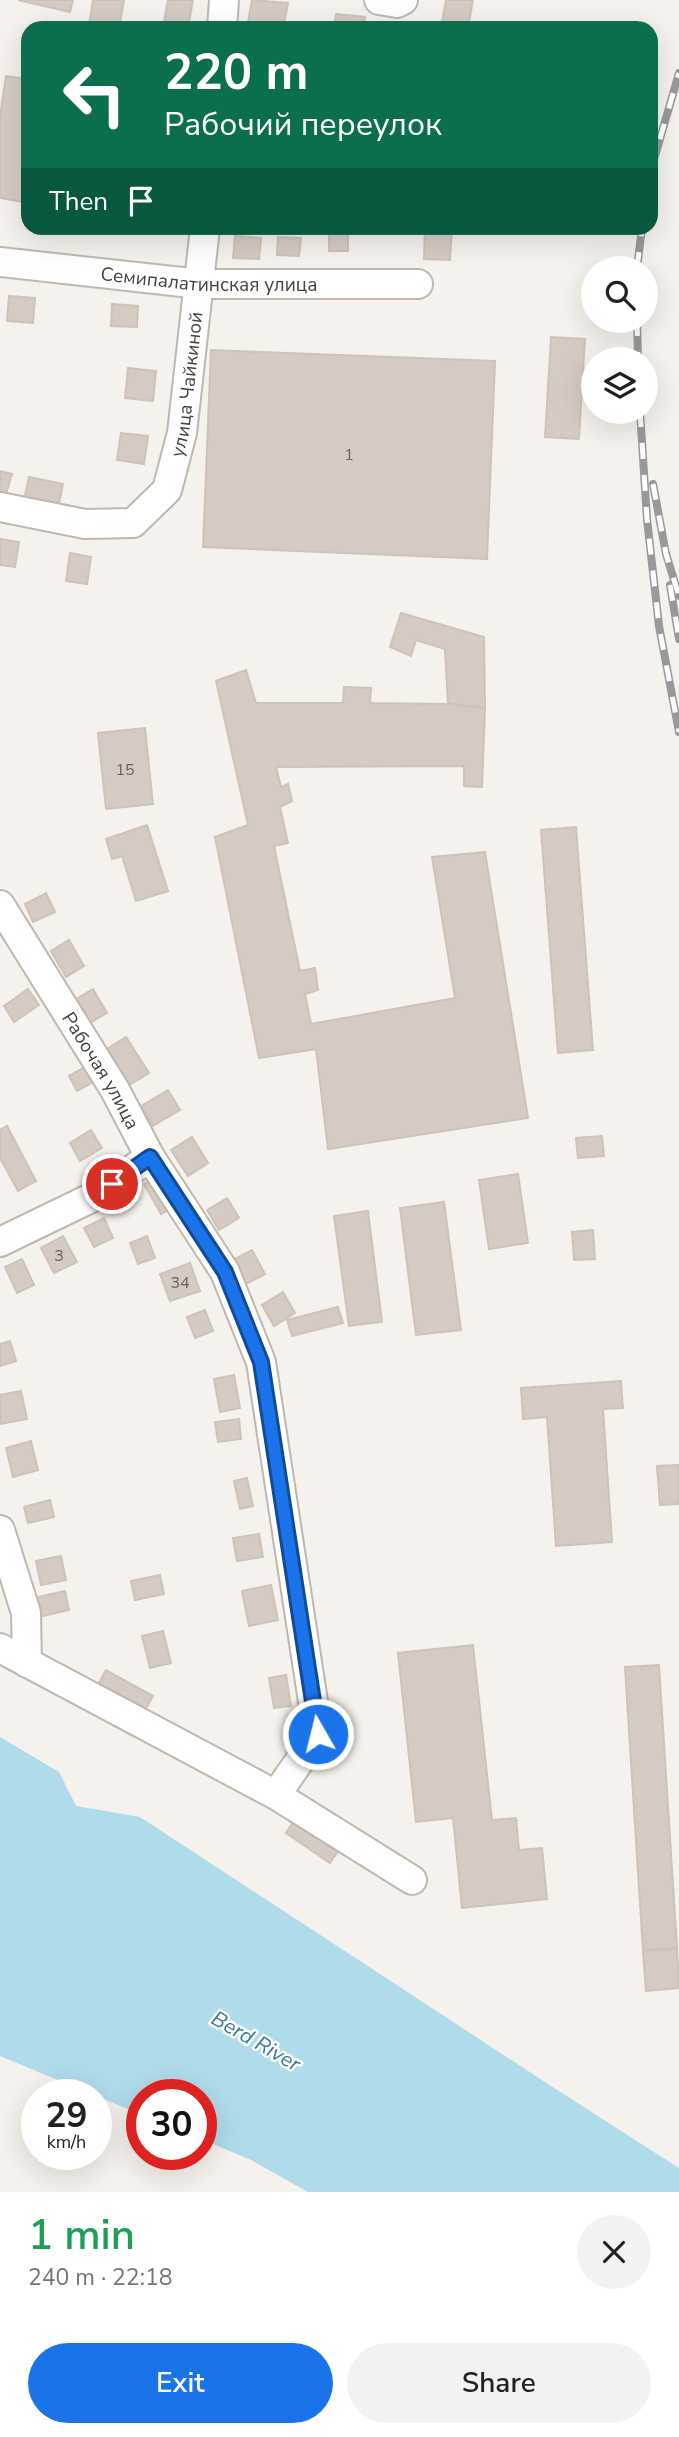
<!DOCTYPE html>
<meta charset="utf-8">
<style>
:root{--surface:#fff;--page:#f2f2f2;--text:#202124;--muted:#757577;--accent:#1a73e8}
body{margin:0;font-family:"Nunito Sans",sans-serif;background:var(--page);color:var(--text);height:100vh;display:flex;flex-direction:column;font-size:26px;white-space:nowrap}
*{box-sizing:border-box;margin:0}
p{font-size:23px;color:var(--muted)}
.icon{flex:none;width:38px;height:38px;fill:none;stroke:currentColor;stroke-width:2;stroke-linecap:round;stroke-linejoin:round}
.map{position:relative;height:2192px;overflow:hidden}
.drawer{display:flex;flex-direction:column;background:var(--surface);flex:1}
.drawer>*{flex:none}
.guide{position:absolute;left:21px;top:21px;width:637px;height:214px;border-radius:21px;box-shadow:0 7px 28px #0002;background:#0b6e4f;color:#fff;overflow:hidden}
.controls{position:absolute;left:581px;top:256px;display:grid;gap:14px}
.controls a{display:grid;place-items:center;width:77px;height:77px;border-radius:50%;background:var(--surface);box-shadow:0 7px 28px #0002;font-size:35px}
.speed{position:absolute;left:21px;top:2079px;display:flex;gap:14px;font-size:35px;font-weight:700;text-align:center}
.speed>*{display:grid;place-content:center;width:91px;height:91px;border-radius:50%;background:var(--surface);box-shadow:0 7px 28px #0002;line-height:1}
.speed small{font-size:18px;font-weight:400}
.speed .limit{border:10px solid #d22;background:#fff;color:#111}
.pin{position:absolute;display:grid;place-items:center;width:60px;height:60px;color:#fff;margin:-30px;border:4px solid #fff;border-radius:50%;box-shadow:0 2px 7px #0007}
.me{position:absolute;width:77px;margin:-38px;rotate:352deg;stroke-linejoin:round;filter:drop-shadow(0 0 5px #0008)}
.turn{display:flex;align-items:center;gap:24px;height:147px;padding:0 28px;font-size:32px}
.turn .icon{width:91px;height:91px;stroke-width:2.5}
.turn b{display:block;font-size:49px;line-height:60px}
.then{display:flex;align-items:center;height:66px;padding:0 28px;background:#0003;gap:14px;font-size:26px}
.round{display:grid;place-items:center;flex:none;width:74px;height:74px;border-radius:37px;background:var(--page)}
.summary{display:flex;align-items:center;justify-content:space-between;height:119px;padding:0 28px}
h1{font-size:42px;font-weight:600;line-height:52px;color:#1e9e55}
.primary-button{display:flex;gap:14px;margin-top:auto;padding:14px 28px}
.primary-button a{flex:1;height:80px;border-radius:42px;background:var(--accent);color:#fff;font-size:28px;font-weight:600;line-height:80px;text-align:center}
.primary-button a+a{background:var(--page);color:var(--text)}
.map>svg:first-child{display:block}
.water{fill:#b0dbea}
.building{fill:#d5cbc3;stroke:#cfc2b7;stroke-width:2}
.lines{fill:none;stroke-linecap:round;stroke-linejoin:round}
.minor-casing{stroke:#bfb7b0;stroke-width:32}
.minor{stroke:#fff;stroke-width:28}
.rail-casing{stroke:#999;stroke-width:8}
.rail{stroke:#fff;stroke-width:5;stroke-dasharray:16;stroke-linecap:butt}
.route-casing{stroke:#114b97;stroke-width:18}
.route{stroke:#1a73e8;stroke-width:12}
.labels{text-anchor:middle;stroke-width:5;stroke-linejoin:round;paint-order:stroke}
.number-label{font-size:16px;fill:#6b645d}
.street-label{font-size:19px;fill:#48413b;stroke:#fff}
.water-label{font-size:21px;font-style:italic;fill:#377a93;stroke:#fff}
</style>
<div class="map">
<svg width="679" height="2192" viewBox="0 0 679 2192">
<rect width="100%" height="100%" fill="#f5f1ec"/>
<polygon class="water" points="0,1737 59,1772 76,1806 140,1817 551,2086 679,2168 679,2192 308,2192 251,2160 201,2139 201,2095 142,2095 142,2115 0,2056"/>
<g class="building">
<polygon points="18,0 73,0 70,12"/>
<polygon points="93,0 124,0 119,28 89,26"/>
<polygon points="168,0 193,0 188,28 163,28"/>
<polygon points="252,0 288,3 283,28 247,28"/>
<polygon points="446,0 473,0 468,28 441,28"/>
<polygon points="336,14 365,17 364,28 334,28"/>
<polygon points="6,76 28,79 28,203 0,198 0,116"/>
<polygon points="425,228 452,228 450,260 424,259"/>
<rect x="329" y="230" width="19" height="21"/>
<polygon points="235,236 261,238 259,259 233,258"/>
<polygon points="278,237 301,238 299,256 277,255"/>
<polygon points="9,296 35,298 33,323 7,321"/>
<polygon points="112,304 138,306 137,327 111,326"/>
<polygon points="551,337 585,339 579,439 545,437"/>
<polygon points="211,350 495,361 487,559 203,547"/>
<polygon points="128,368 156,371 153,401 125,398"/>
<polygon points="121,433 148,436 144,464 117,460"/>
<polygon points="0,471 12,474 6,494 0,493"/>
<polygon points="29,477 63,484 58,508 24,501"/>
<polygon points="0,539 19,542 15,567 0,565"/>
<polygon points="70,553 91,557 87,584 66,581"/>
<polygon points="401,613 484,637 485,708 448,704 445,649 416,640 411,656 390,647"/>
<polygon points="246,670 256,703 343,703 344,687 371,688 370,703 448,704 485,708 482,787 464,786 464,766 276,767 281,787 288,784 292,801 280,807 288,843 274,846 300,971 315,968 318,990 305,994 311,1024 455,998 432,857 485,852 528,1118 328,1149 316,1049 259,1058 215,837 248,825 216,681"/>
<polygon points="145,728 153,804 106,809 98,733"/>
<polygon points="147,825 168,891 136,901 122,856 112,859 106,839"/>
<polygon points="576,827 593,1050 558,1053 541,830"/>
<polygon points="46,893 55,912 33,922 25,904"/>
<polygon points="69,940 84,966 66,977 51,951"/>
<polygon points="28,989 39,1005 14,1022 4,1006"/>
<polygon points="93,989 107,1013 90,1023 76,999"/>
<polygon points="126,1037 149,1073 128,1086 105,1050"/>
<polygon points="88,1065 97,1080 77,1091 69,1076"/>
<polygon points="168,1090 180,1110 153,1126 141,1106"/>
<polygon points="7,1126 36,1181 18,1191 0,1158 0,1130"/>
<polygon points="91,1130 102,1148 80,1161 70,1143"/>
<polygon points="602,1136 604,1156 578,1158 576,1138"/>
<polygon points="192,1137 208,1163 188,1176 171,1150"/>
<polygon points="518,1174 528,1243 489,1249 479,1180"/>
<polygon points="156,1177 172,1208 161,1214 144,1184"/>
<polygon points="227,1198 239,1218 219,1230 207,1210"/>
<polygon points="444,1202 461,1330 416,1335 400,1208"/>
<polygon points="368,1211 382,1322 349,1326 334,1216"/>
<polygon points="104,1218 113,1238 94,1247 84,1228"/>
<polygon points="593,1230 595,1259 574,1260 572,1232"/>
<polygon points="63,1236 77,1262 54,1273 41,1248"/>
<polygon points="147,1236 155,1258 138,1264 130,1243"/>
<polygon points="252,1250 265,1274 246,1284 233,1260"/>
<polygon points="22,1259 34,1285 17,1293 5,1267"/>
<polygon points="190,1263 200,1291 170,1301 160,1274"/>
<polygon points="283,1292 295,1313 274,1326 262,1305"/>
<polygon points="338,1307 343,1323 292,1336 287,1320"/>
<polygon points="205,1310 213,1331 195,1338 187,1317"/>
<polygon points="10,1341 16,1361 0,1366 0,1344"/>
<polygon points="234,1375 240,1408 220,1412 214,1379"/>
<polygon points="621,1381 623,1408 603,1409 612,1542 556,1546 547,1417 523,1419 521,1388"/>
<polygon points="21,1391 27,1419 0,1424 0,1395"/>
<polygon points="239,1419 241,1439 218,1442 215,1422"/>
<polygon points="31,1441 38,1470 13,1477 6,1448"/>
<polygon points="679,1465 679,1504 660,1505 657,1466"/>
<polygon points="247,1478 253,1506 240,1509 234,1481"/>
<polygon points="50,1500 54,1517 28,1523 24,1507"/>
<polygon points="259,1534 263,1557 237,1561 233,1538"/>
<polygon points="61,1556 66,1580 41,1585 36,1561"/>
<polygon points="160,1575 164,1594 135,1600 131,1581"/>
<polygon points="271,1585 278,1620 249,1626 242,1591"/>
<polygon points="65,1591 69,1610 38,1617 34,1598"/>
<polygon points="163,1631 171,1663 150,1668 142,1636"/>
<polygon points="473,1645 492,1820 516,1818 519,1850 542,1848 547,1899 462,1908 453,1818 416,1822 398,1653"/>
<polygon points="659,1665 677,1948 643,1951 625,1667"/>
<polygon points="106,1670 153,1696 144,1712 97,1686"/>
<polygon points="286,1675 291,1706 274,1708 269,1678"/>
<polygon points="296,1818 340,1848 330,1863 286,1833"/>
<polygon points="677,1948 679,1988 646,1991 643,1951"/>
</g>
<g class="lines">
<defs>
<g id="minor">
<polyline points="379,0 397,3 403,0"/>
<polyline points="222,28 224,0"/>
<path id="s1" d="M0,262L200,284H418"/>
<path id="s2" d="M0,507L85,524L133,523L167,490L182,433L205,228"/>
<path id="s3" d="M0,905L115,1090L150,1157L225,1272L261,1362L318,1734L276,1795"/>
<polyline points="0,1242 93,1197 150,1157"/>
<polyline points="0,1530 26,1613 27,1663"/>
<polyline points="0,1648 276,1795 412,1880"/>
</g>
</defs>
<use href="#minor" class="minor-casing"/>
<use href="#minor" class="minor"/>
<defs>
<g id="rail">
<polyline points="651,170 679,73"/>
<polyline points="637,268 642,228"/>
<polyline points="637,320 638,359"/>
<polyline points="640,411 647,519 659,626 679,732"/>
<polyline points="653,484 666,554 679,596"/>
<polyline points="670,585 679,639"/>
</g>
</defs>
<use href="#rail" class="rail-casing"/>
<use href="#rail" class="rail"/>
</g>
<g class="lines">
<defs>
<polyline id="route" points="112,1184 150,1157 225,1272 261,1362 318,1734"/>
</defs>
<use href="#route" class="route-casing"/>
<use href="#route" class="route"/>
</g>
<g class="labels">
<g class="number-label">
<text x="349" y="460">1</text>
<text x="125" y="775">15</text>
<text x="59" y="1261">3</text>
<text x="180" y="1288">34</text>
</g>
<g class="street-label">
<text dy="7" stroke="none"><textPath href="#s1" startOffset="210">Семипалатинская улица</textPath></text>
<text dy="7" stroke="none"><textPath href="#s2" startOffset="290">улица Чайкиной</textPath></text>
<text dy="7" stroke="none"><textPath href="#s3" startOffset="194">Рабочая улица</textPath></text>
</g>
<g class="water-label">
<text transform="translate(256 2041) rotate(30)" y="7">Berd River</text>
</g>
</g>
</svg>
<div class="controls">
<a><svg class="icon" aria-label="search" viewBox="0 0 24 24"><circle cx="10" cy="10" r="6"/><path d="M15 15l6 6"/></svg></a>
<a><svg class="icon" aria-label="layers" viewBox="0 0 24 24"><path d="M12 4l9 5-9 5-9-5zM3 14l9 5 9-5"/></svg></a>
</div>
<div class="speed"><div>29<small>km/h</small></div><div class="limit">30</div></div>
<div class="pin" style="left:112px;top:1184px;background:#d93025"><svg class="icon" aria-label="arrive" viewBox="0 0 24 24"><path d="M6 21V4h12l-3 4 3 4H6"/></svg></div>
<svg class="me" style="left:318px;top:1734px" viewBox="-20 -20 40 40"><circle r="17" fill="#1a73e8" stroke="#fff" stroke-width="3"/><path d="M0-11L8 9 0 5-8 9z" fill="#fff"/></svg>
<div class="guide">
<div class="turn"><svg class="icon" aria-label="left" viewBox="0 0 24 24"><path d="M17 20v-9H6M10 6l-5 5 5 5"/></svg><div><b>220 m</b>Рабочий переулок</div></div>
<div class="then">Then<svg class="icon" aria-label="arrive" viewBox="0 0 24 24"><path d="M6 21V4h12l-3 4 3 4H6"/></svg></div>
</div>
</div>
<section class="drawer">
<div class="summary"><div><h1>1 min</h1><p>240 m · 22:18</p></div><a class="round"><svg class="icon" aria-label="close" viewBox="0 0 24 24"><path d="M6 6l12 12M18 6L6 18"/></svg></a></div>
<div class="primary-button"><a>Exit</a><a>Share</a></div>
</section>
